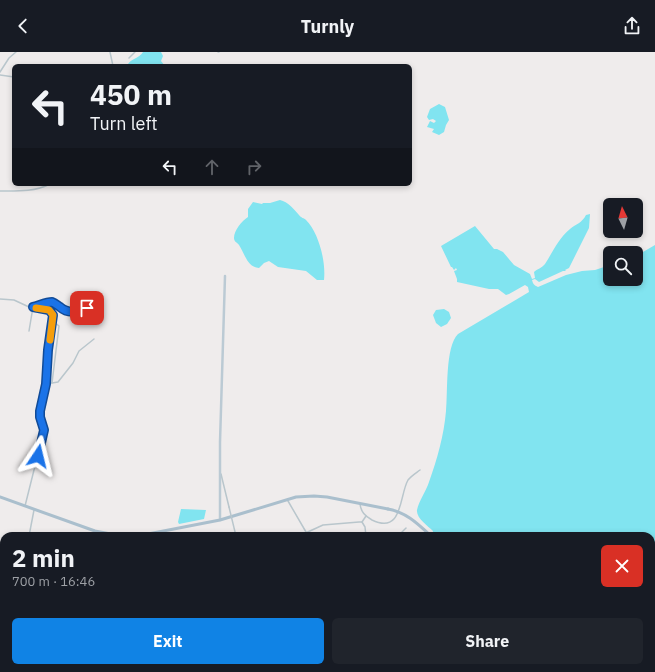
<!DOCTYPE html>
<meta charset="utf-8">
<style>
:root{--surface:#171b24;--page:#20242c;--text:#f1f3f6;--muted:#9ea1a6;--accent:#1083e5}
body{margin:0;font-family:"IBM Plex Sans",sans-serif;background:var(--page);color:var(--text);height:100vh;display:flex;flex-direction:column;font-size:15px;white-space:nowrap}
*{box-sizing:border-box;margin:0}
p{font-size:13px;color:var(--muted)}
.icon{flex:none;width:22px;height:22px;fill:none;stroke:currentColor;stroke-width:2;stroke-linecap:round;stroke-linejoin:round}
.map{position:relative;flex:1;overflow:hidden}
.panel{position:absolute;left:0px;top:480px;width:655px;height:140px;display:flex;flex-direction:column;background:var(--surface);border-radius:12px 12px 0 0;box-shadow:0 2px 6px #0003}
.panel>*{flex:none}
.hud{position:absolute;left:12px;top:12px;width:400px;height:122px;border-radius:6px;box-shadow:0 2px 6px #0003;background:#171b24;color:var(--text);overflow:hidden}
.needle{width:26px;rotate:355deg}
.tools{position:absolute;left:603px;top:146px;display:grid;gap:8px}
.tools a{display:grid;place-items:center;width:40px;height:40px;border-radius:6px;background:var(--surface);box-shadow:0 2px 6px #0003;font-size:20px}
.pin{position:absolute;display:grid;place-items:center;width:34px;height:34px;color:#fff;margin:-17px;border-radius:8px;box-shadow:0 2px 6px #0006}
.me{position:absolute;width:44px;margin:-22px;rotate:10deg;stroke-linejoin:round;filter:drop-shadow(0 0 3px #0008)}
.turn{display:flex;align-items:center;gap:14px;height:84px;padding:0 12px;font-size:18px}
.turn .icon{width:52px;height:52px;stroke-width:2.5}
.turn b{display:block;font-size:28px;line-height:34px}
.lanes{display:flex;align-items:center;height:38px;padding:0 12px;background:#0003;justify-content:center;gap:20px;direction:ltr}
.lanes .off{opacity:.35}
.round{display:grid;place-items:center;flex:none;width:42px;height:42px;border-radius:6px;background:var(--page)}
.summary{display:flex;align-items:center;justify-content:space-between;height:68px;padding:0 12px}
h1{font-size:24px;font-weight:700;line-height:30px}
.cta{display:flex;gap:8px;margin-top:auto;padding:8px 12px}
.cta a{flex:1;height:46px;border-radius:6px;background:var(--accent);color:#fff;font-size:16px;font-weight:700;line-height:46px;text-align:center}
.cta a+a{background:var(--page);color:var(--text)}
header{display:flex;justify-content:space-between;align-items:center;height:52px;padding:0 12px;background:var(--surface);font-size:18px;font-weight:700}
.map>svg:first-child{display:block}
.water{fill:#81e4f0}
.lines{fill:none;stroke-linecap:round;stroke-linejoin:round}
.stream{stroke:#81e4f0;stroke-width:1}
.street{stroke:#b9c6cc;stroke-width:1.5}
.secondary{stroke:#bbcad4;stroke-width:2.5}
.primary{stroke:#aabfcd;stroke-width:3}
.street-bridge{stroke:#b9c6cc;stroke-width:1.5}
.primary-bridge{stroke:#aabfcd;stroke-width:3}
.route-casing{stroke:#114b97;stroke-width:10}
.route{stroke:#1a73e8;stroke-width:7}
.slow{stroke:#f59e0b;stroke-width:7}
</style>
<header><svg class="icon" aria-label="back" viewBox="0 0 24 24"><path d="M15 5l-7 7 7 7"/></svg>Turnly<svg class="icon" aria-label="share" viewBox="0 0 24 24"><path d="M12 15V3M7 8l5-5 5 5M5 13v7h14v-7"/></svg></header>
<div class="map">
<svg width="655" height="620" viewBox="0 0 655 620">
<rect width="100%" height="100%" fill="#efecec"/>
<g class="water">
<path d="M143,0H161L163,4L161,9L165,14H127C130,6 139,7 143,0Z"/>
<polygon points="439,52 445,55 449,68 446,73 444,80 439,83 432,80 434,77 427,75 430,69 434,71 436,69 433,67 429,68 427,65 430,57"/>
<path d="M280,148C288,150 294,157 299,163C301,166 304,166 306,168C319,181 326,210 324,228H317L306,219L278,215L269,209L264,211L259,216C247,215 245,202 239,193C237,190 234,190 234,186C234,178 242,169 248,165V157L253,150L262,152L263,151H270Z"/>
<path d="M590,162L589,176L569,216L565,218L566,219H563L539,230L535,227L532,228C533,232 534,233 538,235L566,223L582,219L595,218L610,213V227H636V204L655,193V567L651,568V484H432L433,479C428,474 416,466 417,458C419,449 426,439 429,430C437,408 444,383 446,359C448,340 445,295 458,282L529,240L528,235L525,233L509,242L506,243L498,237H489L457,230V227L454,219L457,218L456,216L454,218L452,215H451L441,194L475,174L494,197H497L503,200L514,213L530,222L532,227L535,226L534,220C537,217 542,216 545,212C552,201 559,186 570,177C576,172 582,171 586,163Z"/>
<polygon points="444,257 449,260 451,266 447,272 441,275 436,271 433,263 436,258"/>
<polygon points="181,457 206,458 204,467 179,472 178,470"/>
<polygon points="160,616 533,616 522,620 154,620"/>
</g>
<g class="lines">
<polyline class="stream" points="177,483 177,484"/>
<g class="street">
<polyline points="110,0 113,14"/>
<polyline points="218,0 219,0"/>
<polyline points="129,6 135,0"/>
<polyline points="0,20 9,6 16,0"/>
<polyline points="0,23 14,25"/>
<path d="M0,139C16,139 35,140 50,132"/>
<path d="M0,247L14,248L29,255L53,250C58,253 62,258 69,260C86,264 82,248 103,266"/>
<polyline points="29,279 33,255 49,259 53,261 53,266 48,298 46,332"/>
<polyline points="52,331 59,274 53,269"/>
<polyline points="221,422 229,455"/>
<polyline points="288,449 306,480"/>
<path d="M360,452C361,460 365,464 372,468C403,483 399,444 408,428C411,424 416,421 420,418"/>
<polyline points="25,454 44,378 39,363 46,332 58,330 73,311 79,299 94,287"/>
<polyline points="362,470 366,464"/>
<polyline points="29,484 34,458"/>
<polyline points="299,484 323,473 359,470 362,470 365,475 366,484"/>
<polyline points="398,484 406,476"/>
<polyline points="405,484 406,483"/>
<polyline points="0,552 4,552"/>
<polyline points="81,620 89,616"/>
<polyline points="642,620 651,616"/>
</g>
<polyline class="secondary" points="220,468 220,390 225,224"/>
<g class="primary">
<polyline points="0,445 95,479 121,484"/>
<polyline points="128,484 148,482 220,468 296,445 314,444 327,445 388,457"/>
<polyline points="501,616 503,620"/>
</g>
<polyline class="street-bridge" points="229,455 236,484"/>
<path class="primary-bridge" d="M388,457C406,460 418,472 431,484"/>
</g>
<g class="lines">
<defs>
<path id="route" d="M38,404L44,378L40,365V359L46,332L48,298L53,263L49,258L33,255C38,254 46,250 52,250C55,251 57,253 60,255C68,262 77,260 87,256"/>
</defs>
<use href="#route" class="route-casing"/>
<use href="#route" class="route"/>
<polyline class="slow" points="36,256 49,258 53,263 50,288"/>
</g>
</svg>
<div class="tools">
<a><svg class="needle" viewBox="-14 -14 28 28"><path d="M0-13l5 13h-10z" fill="#e53935"/><path d="M0 13l5-13h-10z" fill="#9ea1a6"/></svg></a>
<a><svg class="icon" aria-label="search" viewBox="0 0 24 24"><circle cx="10" cy="10" r="6"/><path d="M15 15l6 6"/></svg></a>
</div>
<div class="pin" style="left:87px;top:256px;background:#d93025"><svg class="icon" aria-label="arrive" viewBox="0 0 24 24"><path d="M6 21V4h12l-3 4 3 4H6"/></svg></div>
<svg class="me" style="left:38px;top:404px" viewBox="-20 -20 40 40"><path d="M0-17L14 15 0 8-14 15z" fill="#1a73e8" stroke="#fff" stroke-width="4"/></svg>
<div class="hud">
<div class="turn"><svg class="icon" aria-label="left" viewBox="0 0 24 24"><path d="M17 20v-9H6M10 6l-5 5 5 5"/></svg><div><b>450 m</b>Turn left</div></div>
<div class="lanes"><svg class="icon" aria-label="left" viewBox="0 0 24 24"><path d="M17 20v-9H6M10 6l-5 5 5 5"/></svg><svg class="icon off" aria-label="ahead" viewBox="0 0 24 24"><path d="M12 20V5M6 11l6-6 6 6"/></svg><svg class="icon off" aria-label="right" viewBox="0 0 24 24"><path d="M7 20v-9h11M14 6l5 5-5 5"/></svg></div>
</div>
<section class="panel">
<div class="summary"><div><h1>2 min</h1><p>700 m · 16:46</p></div><a class="round" style="background:#d93025;color:#fff"><svg class="icon" aria-label="close" viewBox="0 0 24 24"><path d="M6 6l12 12M18 6L6 18"/></svg></a></div>
<div class="cta"><a>Exit</a><a>Share</a></div>
</section>
</div>
